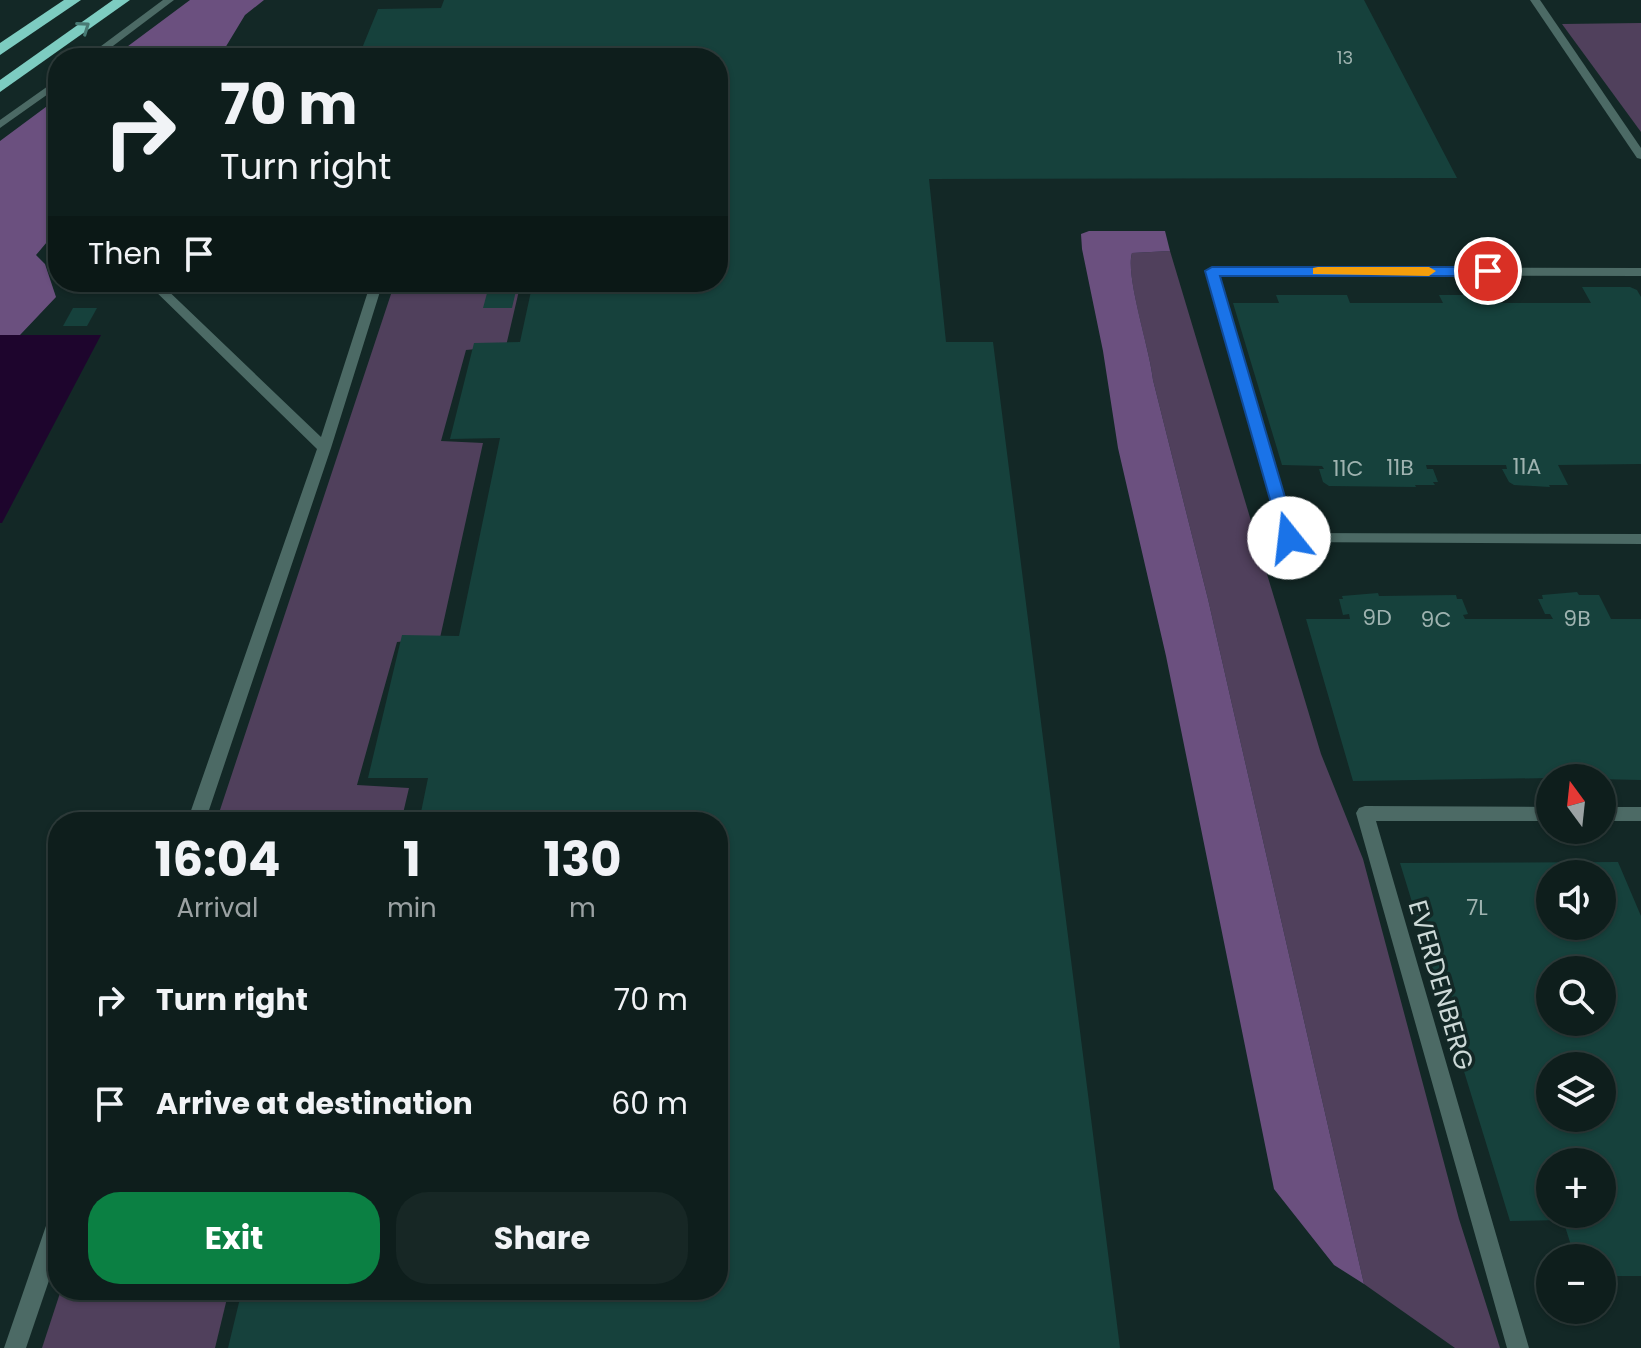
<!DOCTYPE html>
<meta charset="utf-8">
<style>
:root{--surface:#0e1e1c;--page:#172725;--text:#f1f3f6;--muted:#9ba2a3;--line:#2e3c3b;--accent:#0b8043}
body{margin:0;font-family:Poppins,sans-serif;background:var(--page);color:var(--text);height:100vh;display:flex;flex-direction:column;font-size:30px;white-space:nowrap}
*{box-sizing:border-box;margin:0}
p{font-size:26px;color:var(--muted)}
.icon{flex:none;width:44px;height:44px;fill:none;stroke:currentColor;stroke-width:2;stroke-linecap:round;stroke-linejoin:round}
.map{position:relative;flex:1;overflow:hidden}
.side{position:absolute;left:48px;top:812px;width:680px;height:488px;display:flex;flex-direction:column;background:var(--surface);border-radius:32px;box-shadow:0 2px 6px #0004,0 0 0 2px var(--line)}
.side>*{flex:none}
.banner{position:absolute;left:48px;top:48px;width:680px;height:244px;border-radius:32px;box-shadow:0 2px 6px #0004,0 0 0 2px var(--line);background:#0e1e1c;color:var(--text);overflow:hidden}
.needle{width:52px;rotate:345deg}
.tools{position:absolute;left:1536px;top:764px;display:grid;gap:16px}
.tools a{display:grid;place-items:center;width:80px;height:80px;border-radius:50%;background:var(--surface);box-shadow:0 2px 6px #0004,0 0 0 2px var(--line);font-size:40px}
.pin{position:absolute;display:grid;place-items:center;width:68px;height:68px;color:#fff;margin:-34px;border:4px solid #fff;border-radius:50%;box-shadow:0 2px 8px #0007}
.me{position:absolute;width:88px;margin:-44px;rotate:344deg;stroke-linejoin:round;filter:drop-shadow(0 0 6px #0008)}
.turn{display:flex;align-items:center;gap:28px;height:168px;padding:0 40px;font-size:36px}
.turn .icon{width:104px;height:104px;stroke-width:2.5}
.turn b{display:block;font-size:56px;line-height:68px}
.then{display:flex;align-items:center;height:76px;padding:0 40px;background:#0003;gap:16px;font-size:30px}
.eta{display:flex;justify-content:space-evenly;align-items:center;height:136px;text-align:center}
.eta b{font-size:48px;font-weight:700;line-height:56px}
.primary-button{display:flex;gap:16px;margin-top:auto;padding:16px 40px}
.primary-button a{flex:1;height:92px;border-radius:32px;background:var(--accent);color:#fff;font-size:32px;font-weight:700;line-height:92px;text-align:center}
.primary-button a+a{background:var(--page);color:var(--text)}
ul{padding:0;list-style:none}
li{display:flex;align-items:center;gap:24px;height:104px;padding:0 40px}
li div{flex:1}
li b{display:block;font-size:30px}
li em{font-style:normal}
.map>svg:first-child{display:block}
.green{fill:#50405c}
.forest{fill:#6b507f}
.water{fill:#1e052d}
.building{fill:#16413c;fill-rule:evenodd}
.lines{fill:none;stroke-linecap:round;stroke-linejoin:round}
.service{fill:#4c6a65;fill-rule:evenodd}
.minor{fill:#4c6a65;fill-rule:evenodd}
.motorway{fill:#7dccc1;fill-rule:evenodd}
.oneway{stroke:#487a74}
.route{fill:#1a73e8;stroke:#114b97;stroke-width:2}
.slow{fill:#f59e0b}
.labels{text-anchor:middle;stroke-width:7;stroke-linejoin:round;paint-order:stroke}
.far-number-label{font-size:18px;fill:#9fb3b0}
.number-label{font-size:22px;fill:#9fb3b0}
.street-label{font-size:26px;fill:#cdd9d7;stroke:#132826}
</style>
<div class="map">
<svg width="1641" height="1348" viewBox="0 0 1641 1348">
<rect width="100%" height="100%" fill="#132826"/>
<g class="green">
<polygon points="1641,23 1641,132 1562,24"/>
<path d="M1170,251L1321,754L1363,859L1459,1219L1500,1348H1455L1364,1284L1208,599L1153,380C1150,349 1125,277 1132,253Z"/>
<polygon points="395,282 521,282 506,346 466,350 441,441 483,443 440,638 397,642 357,785 409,788 401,822 216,822"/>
<polygon points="61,1290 229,1290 215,1348 42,1348"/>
</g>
<g class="forest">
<polygon points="190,0 264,0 245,15 219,58 112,58"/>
<polygon points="58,98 58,229 36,255 45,264 56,297 20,335 0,335 0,141"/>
<path d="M1089,231H1165L1170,251L1132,253C1125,276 1150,349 1153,380L1208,599L1364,1284L1334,1265L1274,1189L1166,656L1118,448L1103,351L1082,249L1081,234Z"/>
</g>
<polygon class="water" points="0,335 101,335 2,523 0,523"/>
<g class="building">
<polygon points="444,0 1364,0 1457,178 929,179 946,342 993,342 1120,1348 228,1348 242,1290 718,1290 718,822 419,822 428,778 368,778 402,635 459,636 500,438 450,439 474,343 520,342 533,282 718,282 718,58 358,58 378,9 441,8"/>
<polygon points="490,282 518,282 512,308 483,308"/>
<polygon points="1582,287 1630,287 1637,290 1641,297 1641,464 1558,465 1568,485 1549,485 1550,487 1514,485 1509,482 1502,469 1507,469 1506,465 1426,465 1427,469 1433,469 1438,482 1433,482 1435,485 1415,485 1416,487 1329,486 1323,482 1319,469 1324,469 1322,466 1282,465 1233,303 1279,303 1276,295 1347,295 1350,303 1443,303 1439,295 1476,295 1480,303 1591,303"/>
<polygon points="73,308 97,308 87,326 63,326"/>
<polygon points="1577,592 1579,595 1599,595 1611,619 1641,619 1641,780 1550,778 1353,781 1306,619 1350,619 1349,614 1343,615 1339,599 1343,599 1342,596 1378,593 1379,596 1456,595 1457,599 1462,599 1468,614 1463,615 1465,619 1553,619 1550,614 1545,614 1538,599 1543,599 1542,595"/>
<path d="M1618,862L1641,916V1276H1602V1258H1575L1563,1220L1510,1221L1400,863ZM1550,874H1602V926H1550ZM1550,970H1602V1022H1550ZM1550,1066H1602V1118H1550ZM1550,1162H1602V1214H1550Z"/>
</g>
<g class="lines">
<g class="service">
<polygon points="1212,267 1641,268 1641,276 1219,275 1295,533 1641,534 1641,544 1284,542 1206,271"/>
<polygon points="146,282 159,282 321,437 371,282 383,282 331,448 205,822 187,822 317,449"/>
<polygon points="1365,806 1550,807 1550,821 1376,821 1529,1348 1507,1348 1356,813 1359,808"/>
<rect x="1602" y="807" width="39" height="14"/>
<polygon points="58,1212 58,1254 26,1348 4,1348 47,1223 51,1216"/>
</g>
<g class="minor">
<polygon points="163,0 174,0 97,58 85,58"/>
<polygon points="1530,0 1540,0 1641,148 1641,159 1637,158"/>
<polygon points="58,79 58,87 0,128 0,120"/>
</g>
<g class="motorway">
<polygon points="64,0 81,0 0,55 0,43"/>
<polygon points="113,0 130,0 0,92 0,80"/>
</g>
</g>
<defs><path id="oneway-chevron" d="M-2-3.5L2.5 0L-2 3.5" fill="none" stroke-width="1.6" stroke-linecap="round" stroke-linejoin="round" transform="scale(2)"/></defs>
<use class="oneway" href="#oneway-chevron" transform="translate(84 27) rotate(-35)"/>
<polygon class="route" points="1212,267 1488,267 1495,271 1488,276 1220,276 1297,538 1289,545 1281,538 1205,271"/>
<polygon class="slow" points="1318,267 1429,267 1436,271 1429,276 1313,274 1313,268"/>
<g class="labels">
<g class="far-number-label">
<text x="1345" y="64">13</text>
</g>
<g class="number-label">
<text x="1527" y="474">11A</text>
<text x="1400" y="475">11B</text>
<text x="1348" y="476">11C</text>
<text x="1377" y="625">9D</text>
<text x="1577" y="626">9B</text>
<text x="1436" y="627">9C</text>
<text x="1477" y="915">7L</text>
</g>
<g class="street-label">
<text transform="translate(1441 985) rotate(74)" y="9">EVERDENBERG</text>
</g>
</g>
</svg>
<div class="tools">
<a><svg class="needle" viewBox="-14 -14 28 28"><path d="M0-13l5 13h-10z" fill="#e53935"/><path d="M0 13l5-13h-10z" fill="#9ba2a3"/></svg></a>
<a><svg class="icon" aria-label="sound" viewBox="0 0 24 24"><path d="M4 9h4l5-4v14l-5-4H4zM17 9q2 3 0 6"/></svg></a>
<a><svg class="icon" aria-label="search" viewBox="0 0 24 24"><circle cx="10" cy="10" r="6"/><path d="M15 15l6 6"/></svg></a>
<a><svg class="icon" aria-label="layers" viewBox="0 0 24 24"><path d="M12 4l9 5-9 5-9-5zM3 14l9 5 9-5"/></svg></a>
<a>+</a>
<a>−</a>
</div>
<div class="pin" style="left:1488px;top:271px;background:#d93025"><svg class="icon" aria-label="arrive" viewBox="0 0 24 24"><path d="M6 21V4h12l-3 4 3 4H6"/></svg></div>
<svg class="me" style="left:1289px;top:538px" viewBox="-20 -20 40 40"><circle r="19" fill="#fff"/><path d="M0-13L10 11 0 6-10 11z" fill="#1a73e8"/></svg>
<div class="banner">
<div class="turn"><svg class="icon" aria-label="right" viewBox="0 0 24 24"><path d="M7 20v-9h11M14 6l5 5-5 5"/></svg><div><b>70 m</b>Turn right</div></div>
<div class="then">Then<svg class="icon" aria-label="arrive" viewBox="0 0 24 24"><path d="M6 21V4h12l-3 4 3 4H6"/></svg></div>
</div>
<section class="side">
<div class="eta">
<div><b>16:04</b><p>Arrival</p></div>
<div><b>1</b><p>min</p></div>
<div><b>130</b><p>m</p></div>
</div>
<ul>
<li><svg class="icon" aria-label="right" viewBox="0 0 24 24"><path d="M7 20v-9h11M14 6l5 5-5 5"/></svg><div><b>Turn right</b></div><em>70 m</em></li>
<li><svg class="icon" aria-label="arrive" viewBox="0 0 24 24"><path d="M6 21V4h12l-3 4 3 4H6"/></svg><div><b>Arrive at destination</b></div><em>60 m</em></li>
</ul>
<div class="primary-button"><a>Exit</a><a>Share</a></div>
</section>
</div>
